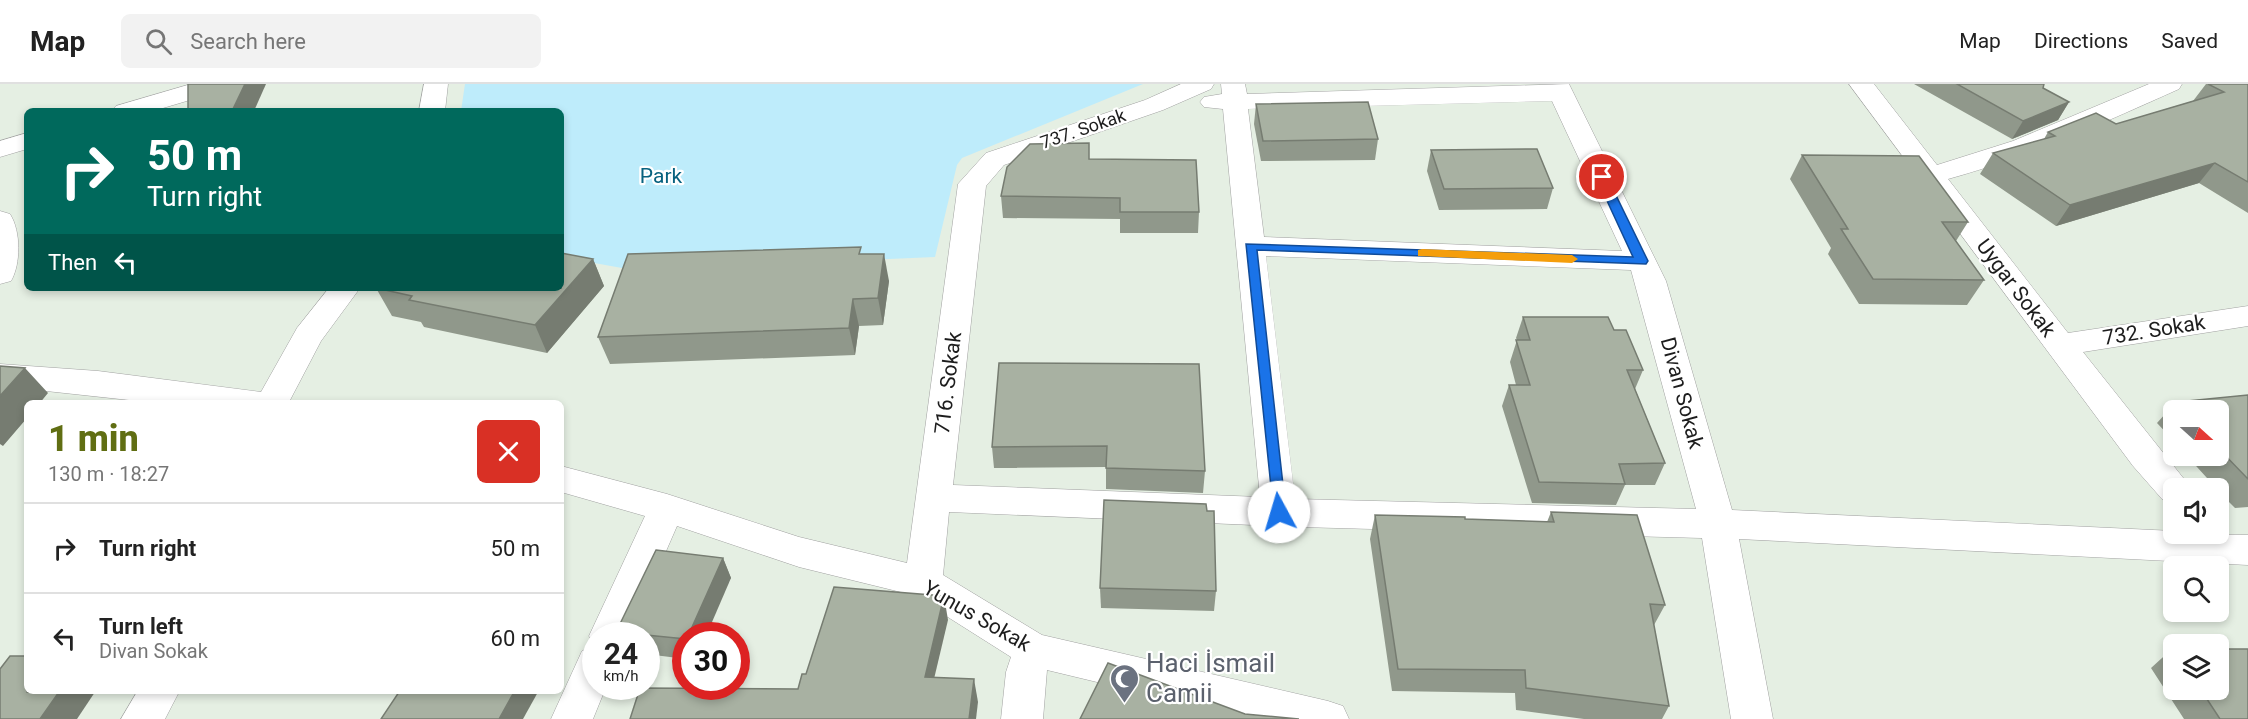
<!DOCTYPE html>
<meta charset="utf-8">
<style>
:root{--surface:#fff;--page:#f2f2f2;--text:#222;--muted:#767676;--line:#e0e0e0;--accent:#606e13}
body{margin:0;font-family:Roboto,sans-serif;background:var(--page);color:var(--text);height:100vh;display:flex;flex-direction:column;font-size:22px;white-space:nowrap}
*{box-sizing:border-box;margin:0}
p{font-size:20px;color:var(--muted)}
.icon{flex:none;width:33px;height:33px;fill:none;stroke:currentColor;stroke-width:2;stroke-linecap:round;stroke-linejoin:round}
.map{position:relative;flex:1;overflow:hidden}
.details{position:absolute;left:24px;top:316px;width:540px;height:294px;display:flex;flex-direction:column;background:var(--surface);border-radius:9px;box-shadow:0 3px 9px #0003}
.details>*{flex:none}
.banner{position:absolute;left:24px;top:24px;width:540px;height:183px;border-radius:9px;box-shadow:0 3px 9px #0003;background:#00695c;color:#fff;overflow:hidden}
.needle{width:39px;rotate:111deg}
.buttons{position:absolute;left:2163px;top:316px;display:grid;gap:12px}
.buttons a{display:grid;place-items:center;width:66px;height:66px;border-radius:9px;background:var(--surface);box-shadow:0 3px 9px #0003;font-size:30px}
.speed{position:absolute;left:582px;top:538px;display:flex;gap:12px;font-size:30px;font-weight:700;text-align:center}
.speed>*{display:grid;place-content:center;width:78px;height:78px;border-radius:50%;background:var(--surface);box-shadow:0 3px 9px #0003;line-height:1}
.speed small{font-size:15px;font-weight:400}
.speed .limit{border:9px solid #d22;background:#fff;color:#111}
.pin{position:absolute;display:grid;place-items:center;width:51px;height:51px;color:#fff;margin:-26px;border:3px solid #fff;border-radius:50%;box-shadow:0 2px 6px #0007}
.me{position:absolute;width:66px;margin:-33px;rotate:354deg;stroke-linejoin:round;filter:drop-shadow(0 0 4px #0008)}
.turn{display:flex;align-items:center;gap:21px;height:126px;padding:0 24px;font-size:27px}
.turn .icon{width:78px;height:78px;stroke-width:2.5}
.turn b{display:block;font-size:42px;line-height:51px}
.then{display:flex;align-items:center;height:57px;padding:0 24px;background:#0003;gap:12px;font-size:22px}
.round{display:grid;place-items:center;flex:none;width:63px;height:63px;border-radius:9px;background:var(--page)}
.overview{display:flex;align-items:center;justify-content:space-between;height:102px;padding:0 24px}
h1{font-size:36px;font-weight:800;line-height:45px;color:var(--accent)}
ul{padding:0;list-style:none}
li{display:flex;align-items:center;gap:18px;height:90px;padding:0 24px;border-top:2px solid var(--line)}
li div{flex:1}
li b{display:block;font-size:22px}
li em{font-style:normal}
header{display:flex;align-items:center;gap:36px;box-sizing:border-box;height:84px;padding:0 30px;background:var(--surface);border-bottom:2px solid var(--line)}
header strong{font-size:28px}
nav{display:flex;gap:33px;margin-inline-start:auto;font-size:21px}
.search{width:420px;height:54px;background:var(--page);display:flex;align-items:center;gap:15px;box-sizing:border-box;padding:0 21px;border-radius:9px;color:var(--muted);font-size:22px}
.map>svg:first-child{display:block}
.park{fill:#beecfb}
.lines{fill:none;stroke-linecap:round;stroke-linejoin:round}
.street-casing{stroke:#a1a1a1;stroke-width:1}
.street{fill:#fff;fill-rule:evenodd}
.wall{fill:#90988b}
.shaded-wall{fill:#767c71}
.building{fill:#a8b1a2;stroke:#767c71;stroke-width:1.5}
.route{fill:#1a73e8;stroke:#114b97;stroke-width:1.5}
.slow{fill:#f59e0b}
.labels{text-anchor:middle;stroke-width:4.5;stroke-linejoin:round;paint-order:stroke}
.far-street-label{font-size:18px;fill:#1d1d1d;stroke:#fff}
.park-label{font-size:21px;fill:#08627f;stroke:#fff}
.street-label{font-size:21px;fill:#1d1d1d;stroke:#fff}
.near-worship-label{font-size:26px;fill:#5b616d;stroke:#fff;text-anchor:start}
</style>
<header>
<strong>Map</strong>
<div class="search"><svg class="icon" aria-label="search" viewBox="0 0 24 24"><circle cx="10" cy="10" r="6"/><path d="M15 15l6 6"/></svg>Search here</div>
<nav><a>Map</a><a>Directions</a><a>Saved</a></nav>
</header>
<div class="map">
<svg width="2248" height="635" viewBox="0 0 2248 635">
<rect width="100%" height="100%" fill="#e5efe3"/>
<polygon class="park" points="465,0 1143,0 962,74 957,81 935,173 633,186 561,173 561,27 461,27"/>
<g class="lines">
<defs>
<g id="street">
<polygon points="191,0 230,0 227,5 153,27 112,27 116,22"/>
<polygon points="424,0 448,0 445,27 419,27"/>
<path d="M1181,0H1214L1211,5L1163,26L1004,81L986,102L953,401L1260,413L1223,25L1204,23L1200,18L1204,13L1222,10L1221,0H1245L1247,10L1569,0L1666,197L1732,426L2174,447V450L2248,451V481L1739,455L1773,635H1731L1702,454L1300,443L949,428L943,491L1042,551L1328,617L1343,622L1349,635H1251L1047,586L1043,635H1001L1006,588L1011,573L913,511L799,483L677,442L629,552H596V603H606L593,635H551L582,567L595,562L589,552L645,432L561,408V382L667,410L799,453L907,479L958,100L986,69L1145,16ZM1552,17L1622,167L1264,153L1248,25ZM1266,172L1631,186L1696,425L1295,415Z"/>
<path d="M1849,0H1874L1937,81L2013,57L2149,0H2182L2179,5C2103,39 2028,73 1948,95L2068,249L2248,222V242L2083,268L2192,405H2174V418L2162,415L2133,382Z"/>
<polygon points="27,49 27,65 0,73 0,57"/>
<path d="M0,127L10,130C21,147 21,180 11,197L0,200Z"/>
<polygon points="329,204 360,204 321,257 288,320 166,320 0,302 0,280 98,287 261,308 297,244"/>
<polygon points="137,608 179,608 165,635 121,635"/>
</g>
</defs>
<use href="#street" class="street-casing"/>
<use href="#street" class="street"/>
</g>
<g class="wall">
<polygon points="1914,0 2044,0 2043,4 2069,18 2058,36 2012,55"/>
<polygon points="2206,0 2248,0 2248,129 2199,99 2056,142 1980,90 1993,69 2044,55 2048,48 2116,40 2193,17"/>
<polygon points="1256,20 1378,55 1375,76 1261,77 1254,40"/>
<polygon points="1431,66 1553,104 1547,125 1439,126 1427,87"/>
<polygon points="1802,71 1968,138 1956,157 1984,196 1967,221 1859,220 1828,170 1831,164 1790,95"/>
<polygon points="1090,75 1199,128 1198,149 1120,149 1120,135 1003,134 1001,112"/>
<polygon points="862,170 889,197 883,241 859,242 855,271 610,280 598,253"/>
<polygon points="593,175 604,202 547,269 424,243 421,238 392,232 376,204"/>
<polygon points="1523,233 1614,246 1643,286 1635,305 1665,379 1655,401 1625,401 1616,421 1532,419 1502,322 1509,301 1516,301 1510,278 1517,256 1516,254"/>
<polygon points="999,279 1205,387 1203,409 1106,405 1106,383 994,384 992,363"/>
<polygon points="2248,311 2248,423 2235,424 2218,407 2218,405 2217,405 2187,372 2218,372 2218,327 2174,327 2174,357 2157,339 2176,318"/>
<polygon points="1551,428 1665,521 1654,541 1669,622 1662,635 1584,635 1516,626 1515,609 1392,607 1370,455 1375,431 1547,438"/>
<polygon points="723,474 731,494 686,552 686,575 646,570 646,552 619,552 616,548"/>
<polygon points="1100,504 1216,507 1214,527 1101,524"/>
<polygon points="2173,564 2174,606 2218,606 2248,635 2184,635 2151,584"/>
</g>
<g class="shaded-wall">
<polygon points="245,0 266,0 254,27 232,27"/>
<polygon points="2069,18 2058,36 2012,55 2023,37"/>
<polygon points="2215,79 2199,99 2056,142 2070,121"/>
<polygon points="884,170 889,197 883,241 878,214"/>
<polygon points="593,175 604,202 547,269 535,241"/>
<polygon points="853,215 859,242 855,271 849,244"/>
<polygon points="25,284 48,309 39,320 27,320 27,334 3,362 0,360 0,312"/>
<polygon points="723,474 731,494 706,552 688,552"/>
<polygon points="944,512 948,536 929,616 925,593"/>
<polygon points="974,595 978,618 976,635 969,635"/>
<polygon points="59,608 95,608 77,635 40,635"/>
<polygon points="514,608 538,608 523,635 499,635"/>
</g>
<g class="building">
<polygon points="188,0 245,0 232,27 188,27"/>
<polygon points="1957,0 2044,0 2043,4 2069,18 2023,37"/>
<polygon points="2208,0 2248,0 2248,98 2215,79 2070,121 1993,69 2055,52 2048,48 2096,29 2116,40 2224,8"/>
<polygon points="1368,18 1378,55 1263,57 1256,20"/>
<polygon points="1089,59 1089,75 1196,76 1199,128 1120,128 1120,114 1001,112 1007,83 1030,60"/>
<polygon points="1537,65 1553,104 1444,105 1431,66"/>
<polygon points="1802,71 1919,72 1968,138 1942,138 1984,196 1873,195 1841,145 1848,145"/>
<polygon points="861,163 859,170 884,170 878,214 853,215 849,244 598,253 628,170"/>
<polygon points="561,169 593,175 535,241 409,216 412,212 376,204 561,204"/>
<polygon points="1523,233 1608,233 1614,246 1626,246 1643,286 1627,286 1665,379 1619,380 1625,400 1539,398 1509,301 1530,301 1516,256 1530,256"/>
<polygon points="999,279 1199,280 1205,387 1106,384 1107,362 992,363"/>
<polygon points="0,282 25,284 0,312"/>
<polygon points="2248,311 2248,395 2218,364 2218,327 2184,327 2176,318"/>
<polygon points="1104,416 1206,420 1207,427 1214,427 1216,507 1100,504"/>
<polygon points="1551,428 1637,431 1665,521 1650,520 1669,622 1526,604 1525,586 1398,585 1375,431 1465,433 1465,435 1554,438"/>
<polygon points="656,466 723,474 688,552 686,552 686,555 616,548"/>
<polygon points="834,503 944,512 925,593 974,595 969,635 630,635 640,604 798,605 802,590 806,590"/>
<polygon points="2218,565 2248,565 2248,635 2220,635 2201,606 2218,606"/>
<polygon points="10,572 27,572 27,608 59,608 40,635 0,635 0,585"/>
<polygon points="1108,579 1245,630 1299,635 1080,635"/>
<polygon points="399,608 514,608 499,635 381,635"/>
</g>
<polygon class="route" points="1598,91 1607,93 1648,177 1646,180 1257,166 1286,428 1284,432 1274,432 1246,160 1633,173 1596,93"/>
<polygon class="slow" points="1422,165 1572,171 1578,175 1572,179 1418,172 1418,166"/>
<defs>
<symbol id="mosque-pin" viewBox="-11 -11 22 30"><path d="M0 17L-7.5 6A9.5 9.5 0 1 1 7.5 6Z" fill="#6b7280" stroke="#fff"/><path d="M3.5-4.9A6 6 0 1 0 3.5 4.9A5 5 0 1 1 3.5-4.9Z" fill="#fff"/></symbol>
</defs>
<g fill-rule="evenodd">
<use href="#mosque-pin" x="1108" y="578" width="33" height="45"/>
</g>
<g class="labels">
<g class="far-street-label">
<text transform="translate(1083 45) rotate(-19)" y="6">737. Sokak</text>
</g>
<g class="park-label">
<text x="661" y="99">Park</text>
</g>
<g class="street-label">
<text transform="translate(2016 204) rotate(53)" y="7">Uygar Sokak</text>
<text transform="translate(2154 246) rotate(-9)" y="7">732. Sokak</text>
<text transform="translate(948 299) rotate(-83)" y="7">716. Sokak</text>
<text transform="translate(1682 309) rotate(75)" y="7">Divan Sokak</text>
<text transform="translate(977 532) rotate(30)" y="7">Yunus Sokak</text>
</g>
<g class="near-worship-label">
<text x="1146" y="588">Haci İsmail<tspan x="1146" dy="30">Camii</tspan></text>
</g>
</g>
</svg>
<div class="buttons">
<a><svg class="needle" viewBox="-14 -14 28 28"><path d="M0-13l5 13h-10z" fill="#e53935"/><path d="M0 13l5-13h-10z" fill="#767676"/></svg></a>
<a><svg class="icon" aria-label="sound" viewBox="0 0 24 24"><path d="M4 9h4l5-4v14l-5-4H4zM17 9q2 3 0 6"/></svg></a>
<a><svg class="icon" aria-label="search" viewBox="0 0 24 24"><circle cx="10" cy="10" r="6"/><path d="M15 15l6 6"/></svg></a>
<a><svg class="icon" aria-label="layers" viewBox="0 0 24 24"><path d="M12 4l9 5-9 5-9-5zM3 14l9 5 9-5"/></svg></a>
</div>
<div class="speed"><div>24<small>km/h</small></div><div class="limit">30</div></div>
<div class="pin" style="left:1602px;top:93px;background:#d93025"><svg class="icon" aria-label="arrive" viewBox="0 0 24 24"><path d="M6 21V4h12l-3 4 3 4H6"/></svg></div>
<svg class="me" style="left:1279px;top:428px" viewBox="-20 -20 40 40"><circle r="19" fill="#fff"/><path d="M0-13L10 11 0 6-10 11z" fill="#1a73e8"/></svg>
<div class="banner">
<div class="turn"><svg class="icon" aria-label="right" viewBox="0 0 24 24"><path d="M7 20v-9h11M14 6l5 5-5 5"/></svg><div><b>50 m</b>Turn right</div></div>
<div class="then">Then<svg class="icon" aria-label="left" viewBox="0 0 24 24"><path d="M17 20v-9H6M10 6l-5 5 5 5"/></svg></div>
</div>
<section class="details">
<div class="overview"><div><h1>1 min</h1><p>130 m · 18:27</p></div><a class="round" style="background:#d93025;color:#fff"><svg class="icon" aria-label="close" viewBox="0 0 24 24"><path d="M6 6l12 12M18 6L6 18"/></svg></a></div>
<ul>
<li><svg class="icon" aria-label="right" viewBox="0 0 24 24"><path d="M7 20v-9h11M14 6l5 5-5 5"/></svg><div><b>Turn right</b></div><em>50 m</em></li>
<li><svg class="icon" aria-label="left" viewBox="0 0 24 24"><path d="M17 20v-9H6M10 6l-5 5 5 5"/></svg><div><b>Turn left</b><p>Divan Sokak</p></div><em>60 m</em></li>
</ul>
</section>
</div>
